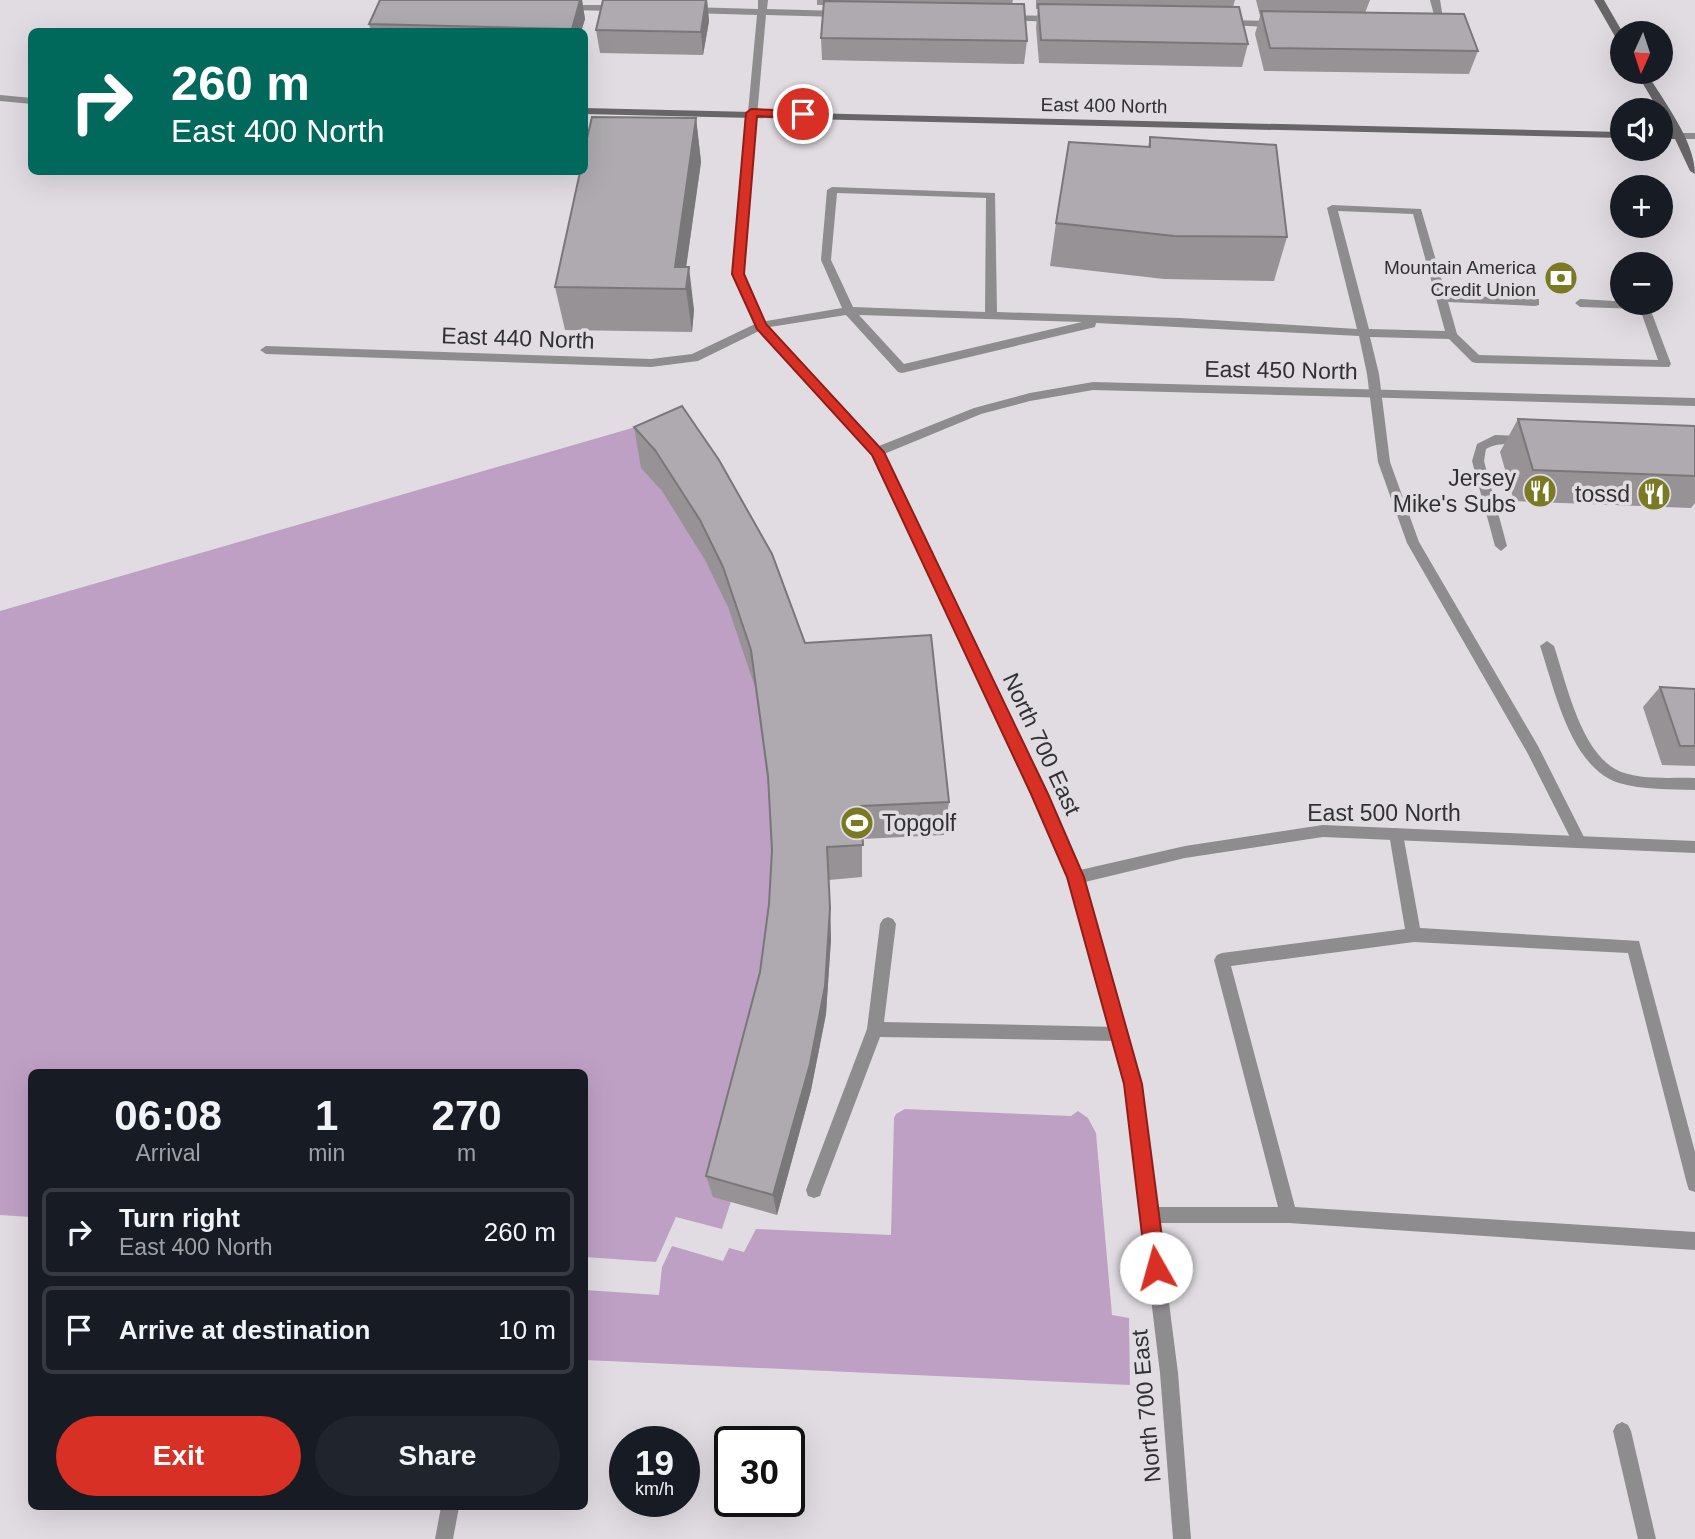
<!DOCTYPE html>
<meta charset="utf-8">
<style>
:root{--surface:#171b24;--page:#20242c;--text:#f1f3f6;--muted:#9ea1a6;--line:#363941;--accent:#d93025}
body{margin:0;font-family:Arial,sans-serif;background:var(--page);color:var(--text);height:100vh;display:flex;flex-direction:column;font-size:26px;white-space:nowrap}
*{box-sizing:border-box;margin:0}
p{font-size:23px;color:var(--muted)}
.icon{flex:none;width:38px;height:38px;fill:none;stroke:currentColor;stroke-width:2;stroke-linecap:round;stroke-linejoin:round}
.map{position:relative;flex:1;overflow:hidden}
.sheet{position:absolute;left:28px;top:1069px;width:560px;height:441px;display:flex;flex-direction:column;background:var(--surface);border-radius:10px;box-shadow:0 7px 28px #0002}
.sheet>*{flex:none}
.guide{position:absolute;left:28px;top:28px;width:560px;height:147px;border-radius:10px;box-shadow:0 7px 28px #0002;background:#00695c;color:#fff;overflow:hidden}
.needle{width:46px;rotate:183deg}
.tools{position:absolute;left:1610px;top:21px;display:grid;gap:14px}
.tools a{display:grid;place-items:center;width:63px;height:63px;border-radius:50%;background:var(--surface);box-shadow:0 7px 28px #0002;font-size:35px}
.speed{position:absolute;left:609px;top:1426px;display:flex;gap:14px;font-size:35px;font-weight:700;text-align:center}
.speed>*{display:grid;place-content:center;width:91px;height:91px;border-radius:50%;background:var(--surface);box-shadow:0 7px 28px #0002;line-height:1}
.speed small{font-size:18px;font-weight:400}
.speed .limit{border:4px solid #111;border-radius:10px;background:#fff;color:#111}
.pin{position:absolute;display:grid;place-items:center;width:60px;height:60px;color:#fff;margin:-30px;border:4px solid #fff;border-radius:50%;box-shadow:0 2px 7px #0007}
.me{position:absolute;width:77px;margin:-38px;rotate:353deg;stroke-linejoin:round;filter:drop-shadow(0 0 5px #0008)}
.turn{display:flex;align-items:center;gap:24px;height:147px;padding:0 28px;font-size:32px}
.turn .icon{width:91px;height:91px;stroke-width:2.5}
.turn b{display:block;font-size:49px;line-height:60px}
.eta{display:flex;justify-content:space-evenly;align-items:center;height:119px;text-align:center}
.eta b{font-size:42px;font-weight:800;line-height:49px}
.action{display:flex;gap:14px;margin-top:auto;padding:14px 28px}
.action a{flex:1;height:80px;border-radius:42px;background:var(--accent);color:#fff;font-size:28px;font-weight:800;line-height:80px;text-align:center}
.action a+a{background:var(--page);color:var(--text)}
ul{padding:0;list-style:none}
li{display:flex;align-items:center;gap:21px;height:88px;margin:0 14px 10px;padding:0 14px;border:4px solid var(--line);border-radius:10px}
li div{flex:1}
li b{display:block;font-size:26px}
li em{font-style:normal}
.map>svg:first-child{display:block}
.green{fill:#bea0c5}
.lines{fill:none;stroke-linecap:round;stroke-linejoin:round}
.lane{fill:#8e8c8e;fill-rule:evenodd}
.street{fill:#8e8c8e;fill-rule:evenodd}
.secondary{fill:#686568;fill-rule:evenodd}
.wall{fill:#969296}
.shaded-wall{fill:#7a777a}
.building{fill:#aeaaaf;stroke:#7a777a;stroke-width:2}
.route{fill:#d93025;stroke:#8d1f18;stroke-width:2}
.labels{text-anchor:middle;stroke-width:7;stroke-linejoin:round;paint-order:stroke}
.far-street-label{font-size:19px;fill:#313032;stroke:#e1dce2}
.far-poi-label{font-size:19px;fill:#313032;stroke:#e1dce2;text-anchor:end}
.street-label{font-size:23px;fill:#313032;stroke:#e1dce2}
.poi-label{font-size:23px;fill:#313032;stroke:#e1dce2;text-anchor:end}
</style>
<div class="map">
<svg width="1695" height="1539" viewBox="0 0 1695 1539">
<rect width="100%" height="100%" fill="#e1dce2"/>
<g class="green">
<polygon points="646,424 789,717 748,1149 722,1229 676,1217 656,1262 585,1257 584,1073 32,1073 31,1217 0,1215 0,611"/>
<polygon points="905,1109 1071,1116 1078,1111 1088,1118 1096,1133 1112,1315 1129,1318 1130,1385 585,1360 585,1290 659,1295 662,1267 672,1246 723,1261 729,1248 744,1252 756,1229 891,1235 894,1118 896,1114"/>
</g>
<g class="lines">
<g class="lane">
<polygon points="0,95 32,98 32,104 0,101"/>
<path d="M832,187L995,193L997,312L1180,318L1357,329L1327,208L1332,205L1421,209L1446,295L1539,299V305L1535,306L1448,302L1457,334L1479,355L1658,360L1640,309L1580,307L1575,303L1580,299L1648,303L1671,364L1669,367L1476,363L1472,362L1449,339L1370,337L1379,374L1390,462L1419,542L1538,746L1586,841L1584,845L1579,847L1574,845L1528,754L1407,543L1378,462L1367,374L1359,336L1096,323L1095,327L1091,328L902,373L898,372L846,315L757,329V323L761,322L842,308L821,260L827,190ZM837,193L986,198L985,312L853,307L831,260ZM1338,211L1413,214L1445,331L1369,329ZM859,315L1082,322L904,364Z"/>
<path d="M1495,435L1524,436L1530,440C1519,449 1504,439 1486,449L1484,461L1507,546L1501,551L1495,546L1472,461L1477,444Z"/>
<path d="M1547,641L1554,646C1566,682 1580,749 1615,769C1637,781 1671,777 1695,778V790C1670,789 1643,790 1619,783C1570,767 1555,690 1540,646Z"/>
<polygon points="1396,828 1401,830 1403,834 1420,928 1639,941 1695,1152 1695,1192 1689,1190 1687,1184 1628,953 1414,942 1231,966 1295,1207 1695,1232 1695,1250 1289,1223 1149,1223 1143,1221 1141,1215 1143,1209 1149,1207 1278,1207 1214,960 1217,955 1222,953 1405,929 1389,834 1391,830"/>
<polygon points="888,917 893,919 896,924 884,1022 1119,1027 1125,1029 1127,1034 1125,1039 1119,1041 880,1037 822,1190 820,1196 814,1198 808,1196 806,1190 867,1029 880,924 883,919"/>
<polygon points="1622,1422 1628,1425 1631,1431 1656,1539 1638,1539 1613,1431 1616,1425"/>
<polygon points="441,1507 459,1507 453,1539 435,1539"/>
</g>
<g class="street">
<polygon points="758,0 768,0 767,9 841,11 846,14 841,17 766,15 743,274 766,324 879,446 974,408 1030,393 1093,382 1695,398 1695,406 1093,390 1030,401 981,414 884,454 1080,870 1185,846 1323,825 1695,841 1695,853 1323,837 1185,858 1085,882 1141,1084 1178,1373 1191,1539 1173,1539 1160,1373 1125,1084 1069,877 872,454 759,331 698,361 651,367 266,354 260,350 266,346 651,359 692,354 755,324 733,274 757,15 689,13 684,10 689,7 758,9"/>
<polygon points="1430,0 1440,0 1445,30 1438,31 1433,28 1437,26"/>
<polygon points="560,5 620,5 625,8 620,11 563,10 558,7"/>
<polygon points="1008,15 1054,16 1059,19 1054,22 1005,20 1005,16"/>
<polygon points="1225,20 1274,21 1279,24 1274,27 1222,25 1220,23"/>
<polygon points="1695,133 1695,139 1679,139 1674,136 1679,133"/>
</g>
<g class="secondary">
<polygon points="1594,0 1604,0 1623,33 1622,43 1617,40"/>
<path d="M1636,72H1646C1663,100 1695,141 1695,174L1690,171L1675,139H1661V133H1672Z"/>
<polygon points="584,108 1622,132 1622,138 584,114"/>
</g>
</g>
<g class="wall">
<polygon points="380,0 582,0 585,19 581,32 371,32 369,24"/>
<polygon points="707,0 709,21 703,55 600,53 596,30"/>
<polygon points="817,0 1013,0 1012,4 1027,41 1024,64 822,60 821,38 824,5 817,5"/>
<polygon points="1036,0 1235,0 1233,7 1248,44 1242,67 1039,63 1036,27 1038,9 1036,9"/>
<polygon points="1256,0 1370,0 1365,13 1478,51 1469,74 1264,71 1255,34 1260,16"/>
<polygon points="696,118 701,162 686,267 694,310 692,332 565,330 555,287"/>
<polygon points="1150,137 1287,237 1274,281 1164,279 1050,266 1056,223 1148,147"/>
<polygon points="682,406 805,643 949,802 944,835 862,839 862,877 829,880 831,939 826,1014 811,1090 777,1215 713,1197 706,1176 760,972 769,904 772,850 769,792 755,687 728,607 705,560 662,491 641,468 634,427"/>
<polygon points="1518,419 1695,476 1695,503 1691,508 1514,501 1500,452"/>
<polygon points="1660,687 1695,689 1695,766 1662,765 1643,707"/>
</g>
<g class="shaded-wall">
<polygon points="580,0 582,0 585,19 581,32 572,32 572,29"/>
<polygon points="707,0 709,21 703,55 701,32"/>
<polygon points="696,118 701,162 683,289 675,267"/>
<polygon points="689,267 694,310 692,332 686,289"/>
<polygon points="830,908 831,939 826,1014 811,1090 777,1215 773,1195"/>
</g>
<g class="building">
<polygon points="380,0 580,0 572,29 369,24"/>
<polygon points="603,0 706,0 701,32 596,30"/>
<polygon points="824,1 1024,4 1027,41 821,38"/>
<polygon points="1038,4 1239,7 1248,44 1041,40"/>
<polygon points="1261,11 1464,14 1478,51 1270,48"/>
<polygon points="592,117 696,118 675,267 689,267 686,289 555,287 580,172 584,172 584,151"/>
<polygon points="1150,137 1276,145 1287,237 1174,236 1056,223 1069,142 1150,147"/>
<polygon points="682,406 719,460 772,554 805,643 931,635 949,802 861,806 863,845 827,847 830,908 825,986 810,1064 773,1195 706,1176 760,972 769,904 772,850 768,776 751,650 723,567 700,520 655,450 634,427"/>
<polygon points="1518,419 1695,426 1695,476 1533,470"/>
<polygon points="1660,687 1695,689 1695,746 1680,746"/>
</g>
<polygon class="route" points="751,109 803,111 809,114 803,118 757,116 744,274 766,324 884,452 1048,794 1084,877 1142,1084 1166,1268 1163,1275 1156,1278 1149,1275 1146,1268 1124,1084 1067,877 1031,794 872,455 757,329 732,274 746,113"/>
<defs>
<symbol id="bank-disc" viewBox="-11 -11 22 22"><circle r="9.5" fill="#797a22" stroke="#e1dce2"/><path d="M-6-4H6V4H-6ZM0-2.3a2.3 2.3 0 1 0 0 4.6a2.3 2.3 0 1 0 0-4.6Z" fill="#fff"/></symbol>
<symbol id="restaurant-disc" viewBox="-11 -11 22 22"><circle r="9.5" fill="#797a22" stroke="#e1dce2"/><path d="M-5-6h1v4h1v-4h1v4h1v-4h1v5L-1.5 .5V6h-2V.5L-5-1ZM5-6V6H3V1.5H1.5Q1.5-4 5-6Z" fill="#fff"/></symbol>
<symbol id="stadium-disc" viewBox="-11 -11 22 22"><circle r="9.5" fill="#797a22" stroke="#e1dce2"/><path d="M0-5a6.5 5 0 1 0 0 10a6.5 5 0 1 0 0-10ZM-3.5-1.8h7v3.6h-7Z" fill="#fff"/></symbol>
</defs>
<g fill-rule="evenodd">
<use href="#bank-disc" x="1542" y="259" width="38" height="38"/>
<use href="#restaurant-disc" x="1521" y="472" width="38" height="38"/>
<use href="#restaurant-disc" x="1635" y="475" width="38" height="38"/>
<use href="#stadium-disc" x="838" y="804" width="38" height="38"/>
</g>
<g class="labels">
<g class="far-street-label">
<text transform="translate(1104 105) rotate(1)" y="7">East 400 North</text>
</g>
<g class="far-poi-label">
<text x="1536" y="274">Mountain America<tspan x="1536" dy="22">Credit Union</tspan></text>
</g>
<g class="street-label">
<text transform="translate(518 338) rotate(2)" y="8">East 440 North</text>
<text transform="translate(1281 370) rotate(1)" y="8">East 450 North</text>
<text transform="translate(1042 744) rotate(65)" y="8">North 700 East</text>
<text x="1384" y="821">East 500 North</text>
<text transform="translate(1146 1406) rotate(-95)" y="8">North 700 East</text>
</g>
<g class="poi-label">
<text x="1516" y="486">Jersey<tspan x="1516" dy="26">Mike's Subs</tspan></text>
<text x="1630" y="502">tossd</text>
<text x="882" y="831" text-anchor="start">Topgolf</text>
</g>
</g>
</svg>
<div class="tools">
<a><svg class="needle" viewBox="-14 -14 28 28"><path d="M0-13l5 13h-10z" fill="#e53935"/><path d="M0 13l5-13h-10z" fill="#9ea1a6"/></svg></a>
<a><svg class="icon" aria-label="sound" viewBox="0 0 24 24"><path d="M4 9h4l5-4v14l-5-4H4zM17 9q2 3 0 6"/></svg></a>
<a>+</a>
<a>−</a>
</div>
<div class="speed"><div>19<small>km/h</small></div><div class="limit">30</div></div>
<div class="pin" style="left:803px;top:114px;background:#d93025"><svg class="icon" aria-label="arrive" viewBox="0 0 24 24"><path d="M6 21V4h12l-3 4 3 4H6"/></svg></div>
<svg class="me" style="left:1156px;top:1268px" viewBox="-20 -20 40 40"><circle r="19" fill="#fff"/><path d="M0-13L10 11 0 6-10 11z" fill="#d93025"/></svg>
<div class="guide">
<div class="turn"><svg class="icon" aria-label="right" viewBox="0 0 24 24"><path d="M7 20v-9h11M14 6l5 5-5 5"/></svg><div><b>260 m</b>East 400 North</div></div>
</div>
<section class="sheet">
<div class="eta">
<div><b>06:08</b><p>Arrival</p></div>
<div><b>1</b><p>min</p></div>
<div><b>270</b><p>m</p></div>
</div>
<ul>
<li><svg class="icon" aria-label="right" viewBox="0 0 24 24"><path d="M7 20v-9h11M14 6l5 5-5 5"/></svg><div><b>Turn right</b><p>East 400 North</p></div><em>260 m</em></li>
<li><svg class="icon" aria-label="arrive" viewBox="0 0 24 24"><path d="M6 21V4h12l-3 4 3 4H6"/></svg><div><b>Arrive at destination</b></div><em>10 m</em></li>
</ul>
<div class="action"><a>Exit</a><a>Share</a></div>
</section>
</div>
